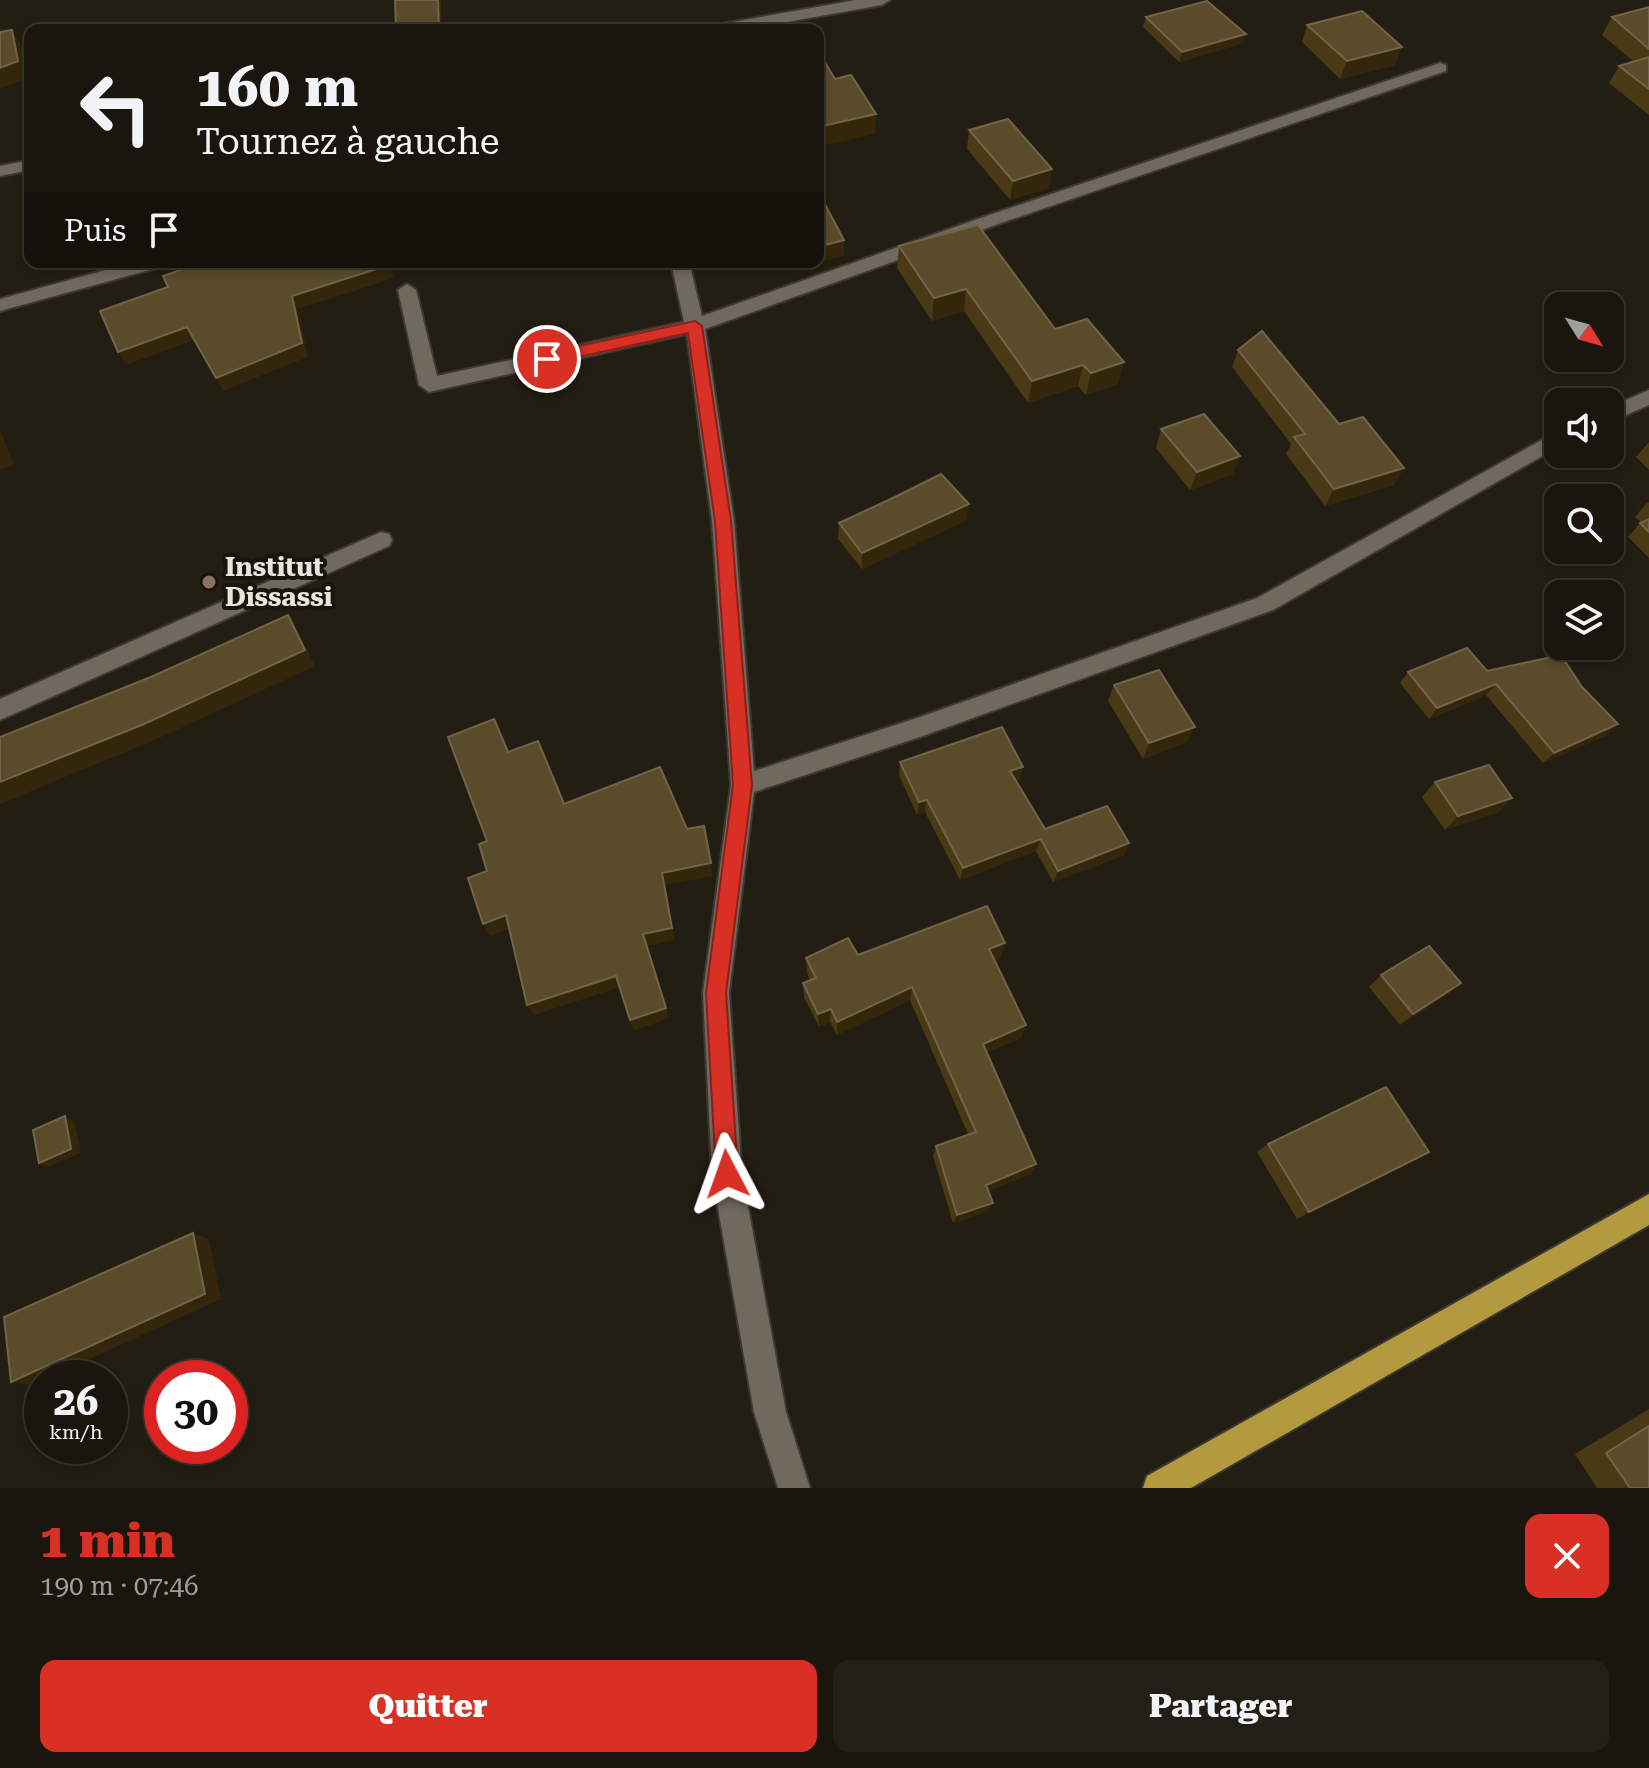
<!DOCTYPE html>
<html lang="fr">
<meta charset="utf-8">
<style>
:root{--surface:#1a160e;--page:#231f17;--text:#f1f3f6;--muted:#9f9f9e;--line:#38352e;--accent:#d93025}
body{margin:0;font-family:"Roboto Serif",serif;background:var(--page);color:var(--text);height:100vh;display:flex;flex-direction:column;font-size:30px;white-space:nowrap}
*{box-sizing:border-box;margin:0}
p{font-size:26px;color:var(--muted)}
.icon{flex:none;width:44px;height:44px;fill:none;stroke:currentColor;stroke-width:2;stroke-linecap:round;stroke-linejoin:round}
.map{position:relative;height:1488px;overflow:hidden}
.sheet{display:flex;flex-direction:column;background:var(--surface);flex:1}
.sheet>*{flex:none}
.hud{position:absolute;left:24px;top:24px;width:800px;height:244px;border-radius:16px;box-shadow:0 4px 12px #0003,0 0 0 2px var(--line);background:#1a160e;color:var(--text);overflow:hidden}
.needle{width:52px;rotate:127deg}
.buttons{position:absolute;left:1544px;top:292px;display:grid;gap:16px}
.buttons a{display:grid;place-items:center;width:80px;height:80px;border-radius:16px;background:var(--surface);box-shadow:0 4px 12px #0003,0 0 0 2px var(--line);font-size:40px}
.speed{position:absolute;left:24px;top:1360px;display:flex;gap:16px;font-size:40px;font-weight:700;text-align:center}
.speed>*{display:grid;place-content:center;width:104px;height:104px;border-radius:50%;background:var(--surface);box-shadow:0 4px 12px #0003,0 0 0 2px var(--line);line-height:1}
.speed small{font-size:20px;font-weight:400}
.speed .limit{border:12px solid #d22;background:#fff;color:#111}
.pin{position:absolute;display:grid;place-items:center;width:68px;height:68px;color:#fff;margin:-34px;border:4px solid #fff;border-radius:50%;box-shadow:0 2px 8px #0007}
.me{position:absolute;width:88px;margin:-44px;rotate:356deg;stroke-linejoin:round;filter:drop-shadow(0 0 6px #0008)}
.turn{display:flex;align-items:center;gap:28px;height:168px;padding:0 40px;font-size:36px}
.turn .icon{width:104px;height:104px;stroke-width:2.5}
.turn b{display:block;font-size:56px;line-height:68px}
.then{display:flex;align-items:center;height:76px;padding:0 40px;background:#0003;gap:16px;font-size:30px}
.round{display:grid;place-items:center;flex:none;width:84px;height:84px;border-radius:16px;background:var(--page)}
.summary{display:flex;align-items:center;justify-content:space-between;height:136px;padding:0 40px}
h1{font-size:48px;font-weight:800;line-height:60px;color:var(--accent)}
.button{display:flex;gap:16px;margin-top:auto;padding:16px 40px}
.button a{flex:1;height:92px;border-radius:16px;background:var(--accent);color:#fff;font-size:32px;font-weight:800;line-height:92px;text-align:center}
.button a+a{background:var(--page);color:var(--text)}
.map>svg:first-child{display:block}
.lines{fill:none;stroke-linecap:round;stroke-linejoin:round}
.minor-casing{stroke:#3d3932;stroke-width:4}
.highway-casing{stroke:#3d3932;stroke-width:4}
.minor{fill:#70695d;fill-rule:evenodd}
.highway{fill:#b49a3f;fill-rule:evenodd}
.wall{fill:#493915}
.shaded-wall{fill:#33260b}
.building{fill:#5a4b2b;stroke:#716447;stroke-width:2}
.route{fill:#d93025;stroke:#8d1f18;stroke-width:2}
.education-dot{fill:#8d6e63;stroke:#1a150a;stroke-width:3}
.labels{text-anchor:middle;stroke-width:8;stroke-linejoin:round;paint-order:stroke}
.poi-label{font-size:26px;font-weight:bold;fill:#e9e5de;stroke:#1a150a;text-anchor:start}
</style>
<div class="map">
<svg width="1649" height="1488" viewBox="0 0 1649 1488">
<rect width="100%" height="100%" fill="#231e13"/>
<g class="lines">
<defs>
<g id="minor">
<polygon points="856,0 890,0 882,5 742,30 708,30 716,25"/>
<polygon points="1440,63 1446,65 1446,71 1004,222 705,329 734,521 754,771 920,717 1257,598 1558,431 1558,447 1273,610 920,737 754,792 729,993 742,1174 786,1412 810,1488 778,1488 754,1412 712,1174 703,993 731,785 712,521 687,334 429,392 419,385 398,290 407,284 416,290 437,376 684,322 671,262 689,262 702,316 992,214"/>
<polygon points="30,160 30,170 0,176 0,166"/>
<polygon points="135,262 166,262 164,266 0,311 0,299"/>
<polygon points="1649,390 1649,405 1610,422 1610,407"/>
<polygon points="381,532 389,534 392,540 389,546 0,720 0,699"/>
</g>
<polygon id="highway" points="1649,1194 1649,1225 1191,1488 1143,1488 1147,1476"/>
</defs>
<use href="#minor" class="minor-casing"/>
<use href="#highway" class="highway-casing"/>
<use href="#minor" class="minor"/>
<use href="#highway" class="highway"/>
</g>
<g class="wall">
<polygon points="1649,7 1649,115 1609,83 1619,66 1633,61 1602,35 1612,17"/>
<polygon points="1146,17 1244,43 1179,62 1143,27"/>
<polygon points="1307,25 1395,65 1340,79 1302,42"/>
<polygon points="969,130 1049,188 1010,200 967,149"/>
<polygon points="899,246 1055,329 1124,362 1118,384 1086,395 1078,386 1028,403 964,311 932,321 897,268"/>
<polygon points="1238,350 1339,424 1394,485 1325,506 1286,454 1291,444 1232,367"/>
<polygon points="1161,429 1233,474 1190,490 1156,448"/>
<polygon points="1649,442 1649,470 1636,457"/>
<polygon points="895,497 967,520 862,569 838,539 839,523"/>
<polygon points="1649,502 1649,558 1628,537 1641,522 1635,517 1647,503"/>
<polygon points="1487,671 1607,735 1543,763 1486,695 1429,719 1400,683 1408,672"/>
<polygon points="1114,685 1187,742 1143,759 1108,701"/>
<polygon points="900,762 1023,767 1019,780 1016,781 1045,829 1129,843 1124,855 1053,882 1036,851 960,880 925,812 917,815 899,775"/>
<polygon points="1435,782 1512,798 1498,812 1445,830 1422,797"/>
<polygon points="858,955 1001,957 994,960 1026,1025 1021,1038 987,1052 1036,1164 1030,1174 988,1191 988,1211 953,1223 933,1156 936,1146 968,1134 910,1000 837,1035 830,1022 819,1027 804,997 803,983 810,980 807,972 806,958"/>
<polygon points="1381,975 1447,995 1400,1025 1369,987"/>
<polygon points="1268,1144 1429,1152 1297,1219 1257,1152"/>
<polygon points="1649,1409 1649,1488 1597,1488 1575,1454"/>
</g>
<g class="shaded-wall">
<polygon points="438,0 441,0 441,30 439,30"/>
<polygon points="12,30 22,47 28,78 0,89 0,68"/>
<polygon points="1246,34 1244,43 1179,62 1182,52"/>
<polygon points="1402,47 1395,65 1340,79 1347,61"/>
<polygon points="876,114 875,134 818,147 818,127"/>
<polygon points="1052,169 1049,188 1010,200 1013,181"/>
<polygon points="844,240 844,256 803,267 803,262 818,262 818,247"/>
<polygon points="389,265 394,278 298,309 308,357 223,391 216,378 292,296"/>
<polygon points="966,289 964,311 932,321 934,298"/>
<polygon points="187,327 194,340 126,365 118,352"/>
<polygon points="1124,362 1118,384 1086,395 1091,373"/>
<polygon points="1083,365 1078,386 1028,403 1032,381"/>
<polygon points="0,430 14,465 0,470"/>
<polygon points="1240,456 1233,474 1190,490 1197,472"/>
<polygon points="1404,468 1394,485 1325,506 1334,489"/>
<polygon points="969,504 967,520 862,569 862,553"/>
<polygon points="288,615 298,632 315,666 157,739 0,804 0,782"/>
<polygon points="1496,684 1486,695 1429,719 1437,708"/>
<polygon points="1618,724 1607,735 1543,763 1554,753"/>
<polygon points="1195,727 1187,742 1143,759 1149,743"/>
<polygon points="1023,767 1019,780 1007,784 1010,771"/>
<polygon points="1512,798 1498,812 1445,830 1458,816"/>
<polygon points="927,800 925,812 917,815 919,802"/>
<polygon points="704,826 713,876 665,885 675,940 647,946 669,1018 634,1031 630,1020 643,934 662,873"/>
<polygon points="1041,839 1036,851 960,880 963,868"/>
<polygon points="1129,843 1124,855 1053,882 1058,871"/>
<polygon points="506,915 513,927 490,936 483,924"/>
<polygon points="1005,943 1001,957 985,963 989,949"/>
<polygon points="616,976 621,987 534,1015 527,1005"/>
<polygon points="1461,983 1447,995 1400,1025 1413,1014"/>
<polygon points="912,987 910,1000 837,1035 837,1022"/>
<polygon points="831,1009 830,1022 819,1027 818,1014"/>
<polygon points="1026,1025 1021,1038 978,1056 983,1044"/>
<polygon points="65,1116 74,1121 81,1153 48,1167 39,1163"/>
<polygon points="1429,1152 1414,1160 1297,1219 1309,1212"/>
<polygon points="1036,1164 1030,1174 981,1194 986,1185"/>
<polygon points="993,1203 988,1211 953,1223 957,1215"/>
<polygon points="193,1233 209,1239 221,1299 48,1378 42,1378 42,1381 33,1385 11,1382"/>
</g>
<g class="building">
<polygon points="395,0 438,0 439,30 396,30"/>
<polygon points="1207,1 1246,34 1182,52 1146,17"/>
<polygon points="1649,7 1649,49 1612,17"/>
<polygon points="1362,11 1402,47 1347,61 1307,25"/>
<polygon points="801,24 805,30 772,30"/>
<polygon points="12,30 18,61 0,68 0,32"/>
<polygon points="818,51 835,79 851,75 876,114 818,127"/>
<polygon points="1649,57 1649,89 1619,66"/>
<polygon points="1008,119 1052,169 1013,181 969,130"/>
<polygon points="818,191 844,240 818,247"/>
<polygon points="978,225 1055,329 1087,319 1124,362 1091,373 1083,365 1032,381 966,289 934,298 899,246"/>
<polygon points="203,262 267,262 269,268 287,262 387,262 389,265 292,296 302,343 216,378 187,327 118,352 100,311 168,287 163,276"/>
<polygon points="1262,331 1339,424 1363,417 1404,468 1334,489 1294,437 1305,434 1238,350"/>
<polygon points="1204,414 1240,456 1197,472 1161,429"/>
<polygon points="941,474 969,504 862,553 839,523 895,497"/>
<polygon points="1649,519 1649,532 1640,523"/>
<polygon points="288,615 305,650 144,724 0,782 0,737 151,677"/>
<polygon points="1467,648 1487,671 1561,655 1582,687 1618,724 1554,753 1496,684 1437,708 1408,672"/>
<polygon points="1159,670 1195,727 1149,743 1114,685"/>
<polygon points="494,719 508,752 538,741 564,804 660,767 687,829 704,826 711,863 662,873 672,928 643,934 666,1008 630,1020 616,976 527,1005 506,915 483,924 468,878 487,871 479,844 487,841 448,737"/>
<polygon points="1002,727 1023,767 1010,771 1045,829 1107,806 1129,843 1058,871 1041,839 963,868 927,800 919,802 900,762"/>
<polygon points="1489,765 1512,798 1458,816 1435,782"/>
<polygon points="987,906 1005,943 989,949 1026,1025 983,1044 1036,1164 986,1185 993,1203 957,1215 936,1146 976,1132 912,987 837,1022 831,1009 818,1014 803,983 816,978 806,958 848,938 858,955"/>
<polygon points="1429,946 1461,983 1413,1014 1381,975"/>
<polygon points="1386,1087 1429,1152 1309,1212 1268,1144"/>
<polygon points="65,1116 71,1149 39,1163 33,1130"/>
<polygon points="193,1233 205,1294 11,1382 4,1317"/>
<polygon points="1649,1426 1649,1488 1630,1488 1606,1453"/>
</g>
<polygon class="route" points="695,321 702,326 731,521 752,785 726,993 738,1174 735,1182 727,1185 719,1182 716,1174 706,993 733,785 715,521 688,333 547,364 540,359 547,353"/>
<circle class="education-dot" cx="209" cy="582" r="8"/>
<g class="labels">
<g class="poi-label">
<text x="225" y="576">Institut<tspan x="225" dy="30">Dissassi</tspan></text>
</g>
</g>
</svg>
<div class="buttons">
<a><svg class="needle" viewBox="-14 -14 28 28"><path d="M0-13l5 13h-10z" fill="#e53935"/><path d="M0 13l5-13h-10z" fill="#9f9f9e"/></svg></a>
<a><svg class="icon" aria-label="sound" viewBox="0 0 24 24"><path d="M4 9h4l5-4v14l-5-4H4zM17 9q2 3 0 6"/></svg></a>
<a><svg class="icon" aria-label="search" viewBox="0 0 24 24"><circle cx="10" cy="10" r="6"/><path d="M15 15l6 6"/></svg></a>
<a><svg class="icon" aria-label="layers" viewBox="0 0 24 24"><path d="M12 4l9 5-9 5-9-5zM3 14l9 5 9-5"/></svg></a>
</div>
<div class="speed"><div>26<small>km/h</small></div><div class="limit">30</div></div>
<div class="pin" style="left:547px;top:359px;background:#d93025"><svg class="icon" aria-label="arrive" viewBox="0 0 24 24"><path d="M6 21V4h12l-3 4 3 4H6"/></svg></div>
<svg class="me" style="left:727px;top:1174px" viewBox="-20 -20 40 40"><path d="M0-17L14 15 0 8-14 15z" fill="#d93025" stroke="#fff" stroke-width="4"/></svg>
<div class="hud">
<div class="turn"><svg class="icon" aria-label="left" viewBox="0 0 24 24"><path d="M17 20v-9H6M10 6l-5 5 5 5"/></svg><div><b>160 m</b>Tournez à gauche</div></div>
<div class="then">Puis<svg class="icon" aria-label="arrive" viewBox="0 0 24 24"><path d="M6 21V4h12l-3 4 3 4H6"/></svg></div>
</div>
</div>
<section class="sheet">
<div class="summary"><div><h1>1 min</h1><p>190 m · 07:46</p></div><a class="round" style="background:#d93025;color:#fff"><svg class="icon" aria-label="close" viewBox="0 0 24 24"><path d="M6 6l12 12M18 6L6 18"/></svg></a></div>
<div class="button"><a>Quitter</a><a>Partager</a></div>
</section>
